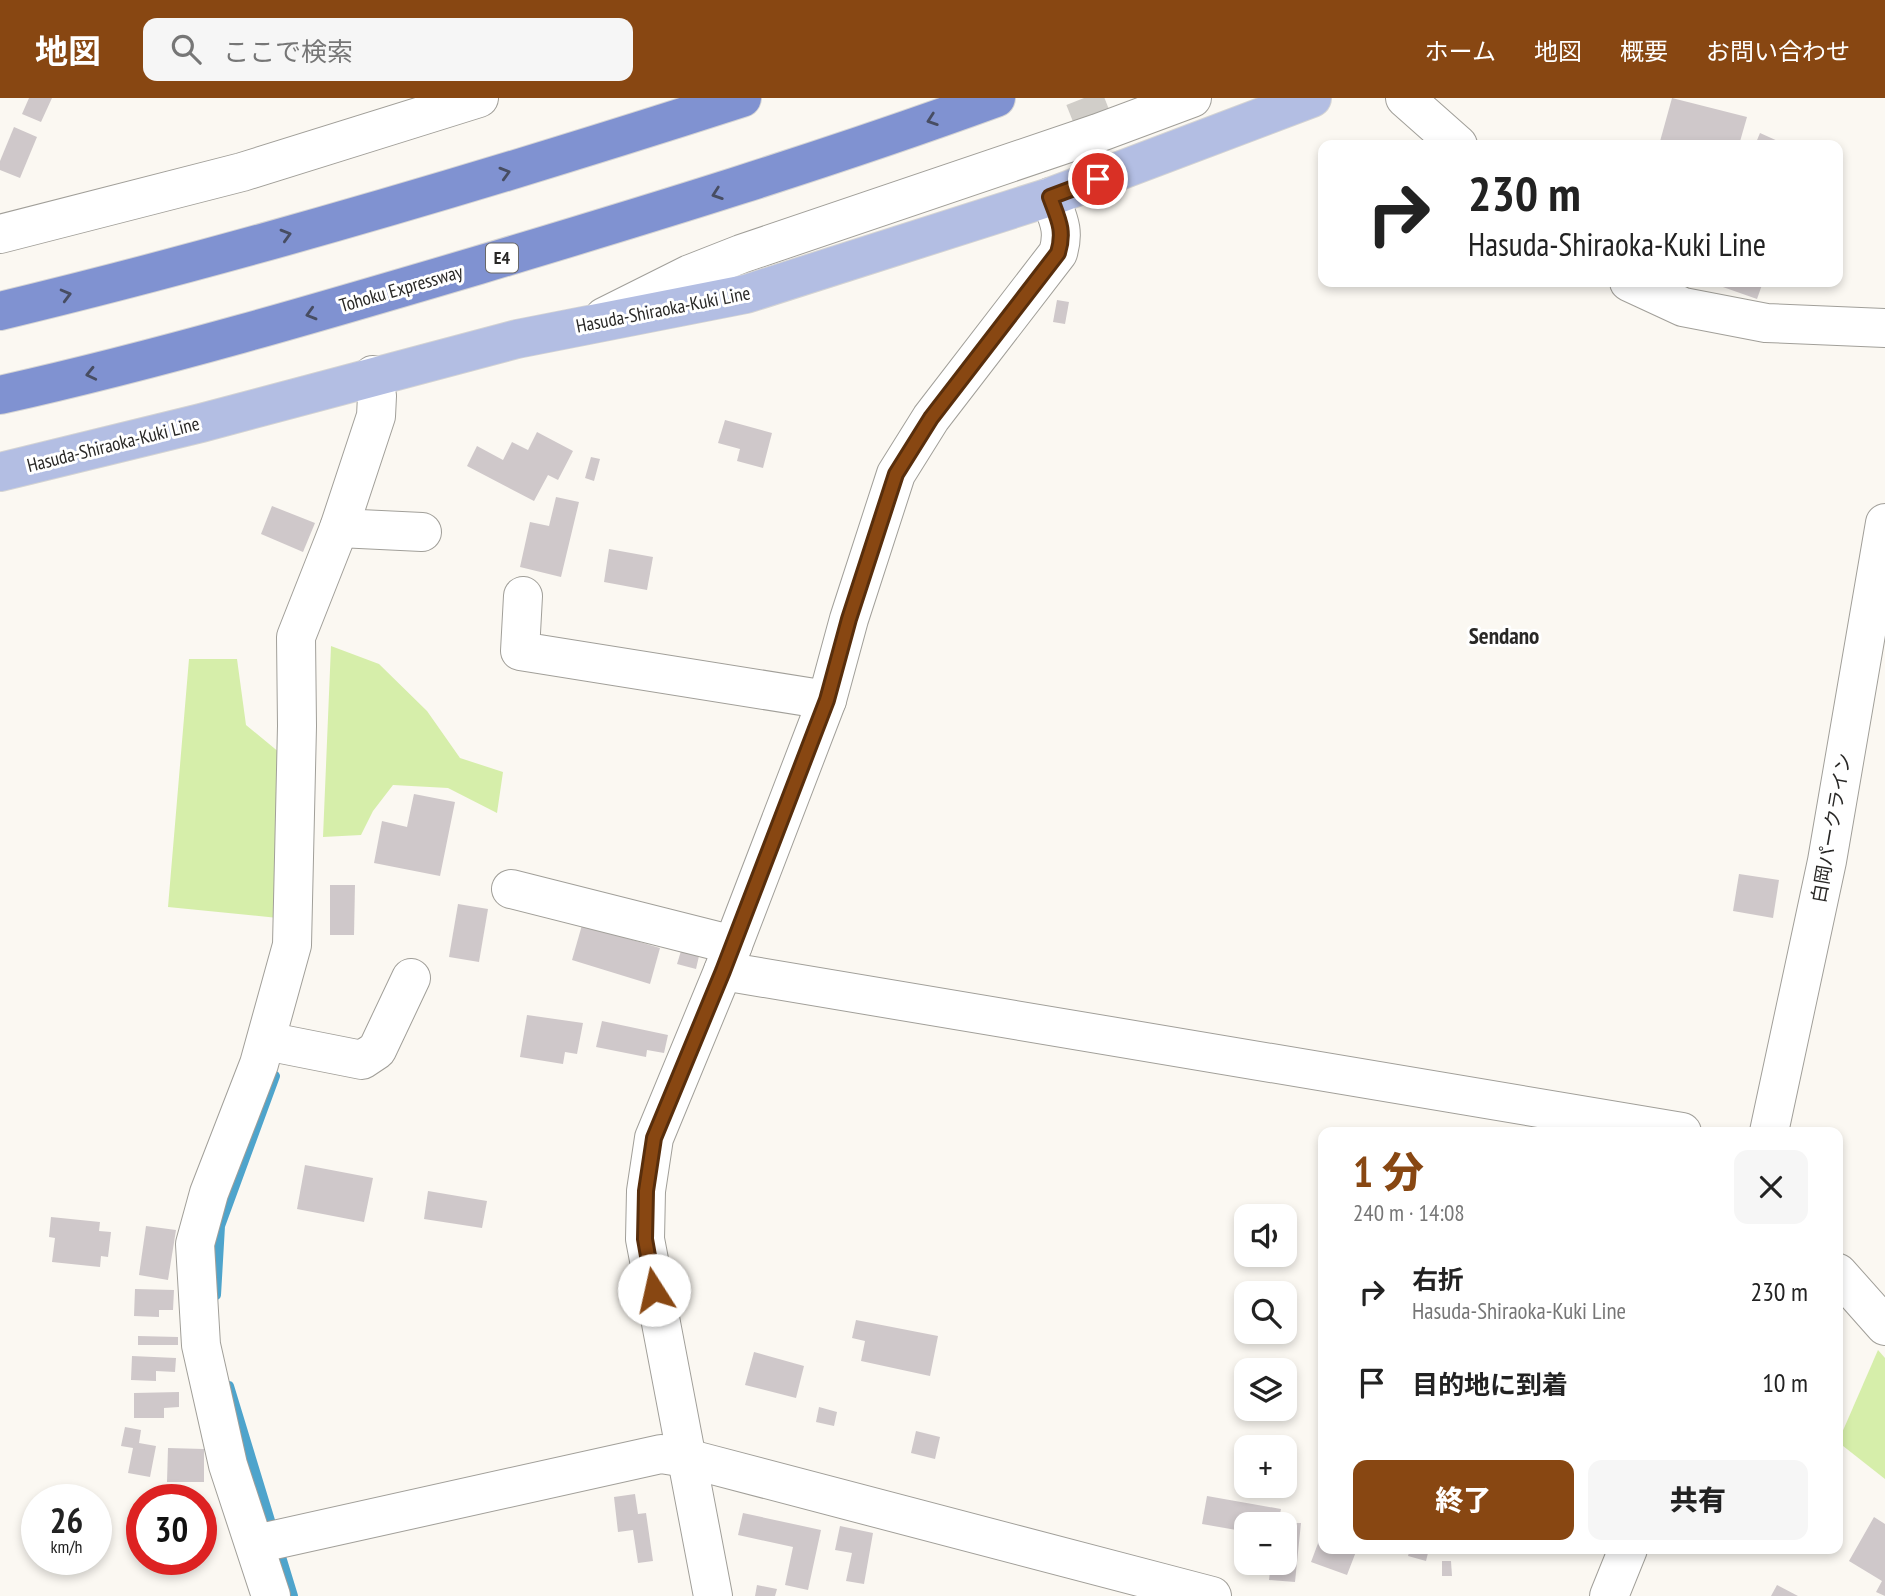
<!DOCTYPE html>
<html lang="ja">
<meta charset="utf-8">
<style>
:root{--surface:#fff;--page:#f6f6f6;--text:#222;--muted:#767676;--accent:#884712}
body{margin:0;font-family:"PT Sans Narrow","Noto Sans JP",sans-serif;background:var(--page);color:var(--text);height:100vh;display:flex;flex-direction:column;font-size:26px;white-space:nowrap}
*{box-sizing:border-box;margin:0}
p{font-size:23px;color:var(--muted)}
.icon{flex:none;width:38px;height:38px;fill:none;stroke:currentColor;stroke-width:2;stroke-linecap:round;stroke-linejoin:round}
.map{position:relative;flex:1;overflow:hidden}
.sheet{position:absolute;left:1318px;top:1029px;width:525px;height:427px;display:flex;flex-direction:column;background:var(--surface);border-radius:14px;box-shadow:0 4px 10px #0003}
.sheet>*{flex:none}
.top-card{position:absolute;left:1318px;top:42px;width:525px;height:147px;border-radius:14px;box-shadow:0 4px 10px #0003;background:#fff;color:var(--text);overflow:hidden}
.tools{position:absolute;left:1234px;top:1106px;display:grid;gap:14px}
.tools a{display:grid;place-items:center;width:63px;height:63px;border-radius:14px;background:var(--surface);box-shadow:0 4px 10px #0003;font-size:35px}
.speed{position:absolute;left:21px;top:1386px;display:flex;gap:14px;font-size:35px;font-weight:700;text-align:center}
.speed>*{display:grid;place-content:center;width:91px;height:91px;border-radius:50%;background:var(--surface);box-shadow:0 4px 10px #0003;line-height:1}
.speed small{font-size:18px;font-weight:400}
.speed .limit{border:10px solid #d22;background:#fff;color:#111}
.pin{position:absolute;display:grid;place-items:center;width:60px;height:60px;color:#fff;margin:-30px;border:4px solid #fff;border-radius:50%;box-shadow:0 2px 7px #0007}
.me{position:absolute;width:77px;margin:-38px;rotate:350deg;stroke-linejoin:round;filter:drop-shadow(0 0 5px #0008)}
.turn{display:flex;align-items:center;gap:24px;height:147px;padding:0 35px;font-size:32px}
.turn .icon{width:91px;height:91px;stroke-width:2.5}
.turn b{display:block;font-size:49px;line-height:60px}
.round{display:grid;place-items:center;flex:none;width:74px;height:74px;border-radius:14px;background:var(--page)}
.overview{display:flex;align-items:center;justify-content:space-between;height:119px;padding:0 35px}
h1{font-size:42px;font-weight:800;line-height:52px;color:var(--accent)}
.cta{display:flex;gap:14px;margin-top:auto;padding:14px 35px}
.cta a{flex:1;height:80px;border-radius:14px;background:var(--accent);color:#fff;font-size:28px;font-weight:800;line-height:80px;text-align:center}
.cta a+a{background:var(--page);color:var(--text)}
ul{padding:0;list-style:none}
li{display:flex;align-items:center;gap:21px;height:91px;padding:0 35px}
li div{flex:1}
li b{display:block;font-size:26px}
li em{font-style:normal}
header{display:flex;align-items:center;gap:42px;box-sizing:border-box;height:98px;padding:0 35px;background:var(--accent);color:#fff}
header strong{font-size:33px}
nav{display:flex;gap:38px;margin-inline-start:auto;font-size:24px}
.search{width:490px;height:63px;background:var(--page);display:flex;align-items:center;gap:18px;box-sizing:border-box;padding:0 24px;border-radius:14px;color:var(--muted);font-size:26px}
.map>svg:first-child{display:block}
.green{fill:#d6eeaa}
.lines{fill:none;stroke-linecap:round;stroke-linejoin:round}
.stream{stroke:#4ea4cc;stroke-width:10}
.building{fill:#cfc8ca}
.minor-tunnel{stroke:#d1cec9;stroke-width:38;stroke-dasharray:38 19;stroke-linecap:butt}
.minor-casing{stroke:#a19f99;stroke-width:40}
.major-casing{stroke:#d4d4d4;stroke-width:40}
.highway-casing{stroke:#d4d4d4;stroke-width:40}
.minor{stroke:#fff;stroke-width:38}
.major{stroke:#b3bee3;stroke-width:38}
.highway{stroke:#8092d1;stroke-width:38}
.oneway{stroke:#474d62}
.route-casing{stroke:#582e0c;stroke-width:18}
.route{stroke:#884712;stroke-width:12}
.labels{text-anchor:middle;stroke-width:6;stroke-linejoin:round;paint-order:stroke}
.shield{fill:#fff;stroke:#696867;stroke-width:2}
.shield-label{font-size:18px;font-weight:bold;fill:#292826}
.street-label{font-size:19px;fill:#292826;stroke:#fff}
.quarter-label{font-size:23px;font-weight:bold;fill:#292826;stroke:#fff}
</style>
<header>
<strong>地図</strong>
<div class="search"><svg class="icon" aria-label="search" viewBox="0 0 24 24"><circle cx="10" cy="10" r="6"/><path d="M15 15l6 6"/></svg>ここで検索</div>
<nav><a>ホーム</a><a>地図</a><a>概要</a><a>お問い合わせ</a></nav>
</header>
<div class="map">
<svg width="1885" height="1498" viewBox="0 0 1885 1498">
<rect width="100%" height="100%" fill="#fbf8f2"/>
<g class="green">
<polygon points="331,548 379,566 427,613 460,660 503,674 497,715 448,690 393,687 373,713 361,737 323,739"/>
<polygon points="189,561 237,561 246,627 280,655 278,820 168,809"/>
<polygon points="1878,1252 1885,1260 1885,1381 1838,1344"/>
</g>
<g class="lines">
<g class="stream">
<polyline points="216,1197 220,1128 275,978"/>
<polyline points="229,1288 293,1498"/>
</g>
</g>
<g class="building">
<polygon points="29,0 52,0 41,24 22,16"/>
<polygon points="1672,0 1747,19 1739,47 1659,47"/>
<polygon points="14,29 37,39 20,80 0,72 0,63"/>
<polygon points="1760,35 1787,47 1755,47"/>
<polygon points="1721,184 1763,184 1757,201 1720,188"/>
<polygon points="1057,202 1069,204 1065,226 1053,224"/>
<polygon points="725,322 772,335 763,370 737,363 740,351 718,345"/>
<polygon points="537,334 573,353 558,382 548,377 534,403 467,368 477,348 503,362 512,344 528,352"/>
<polygon points="591,359 600,361 594,383 585,380"/>
<polygon points="556,399 579,404 561,479 520,469 530,424 549,428"/>
<polygon points="272,408 315,425 303,454 261,436"/>
<polygon points="609,451 653,459 647,492 604,484"/>
<polygon points="414,696 455,704 440,778 374,765 382,723 407,729"/>
<polygon points="1739,776 1779,782 1773,820 1733,813"/>
<polygon points="330,787 355,787 354,837 330,837"/>
<polygon points="458,806 488,811 479,864 449,859"/>
<polygon points="582,827 660,850 650,886 572,862"/>
<polygon points="681,853 699,858 696,871 677,866"/>
<polygon points="527,917 583,925 577,956 565,954 563,966 520,959"/>
<polygon points="602,923 668,937 664,955 647,952 646,959 596,949"/>
<polygon points="305,1067 373,1080 364,1124 297,1111"/>
<polygon points="428,1093 487,1103 482,1130 424,1121"/>
<polygon points="51,1119 100,1124 99,1133 111,1134 108,1159 101,1158 100,1169 52,1164 55,1140 49,1139"/>
<polygon points="146,1128 176,1132 168,1182 139,1177"/>
<polygon points="135,1191 174,1192 173,1212 159,1212 159,1219 134,1218"/>
<polygon points="856,1222 938,1238 930,1278 861,1263 865,1243 852,1240"/>
<polygon points="138,1238 178,1239 178,1247 138,1247"/>
<polygon points="754,1254 804,1268 796,1300 745,1287"/>
<polygon points="132,1258 176,1260 175,1274 156,1273 156,1283 131,1282"/>
<polygon points="179,1294 179,1309 164,1310 164,1320 134,1320 134,1295"/>
<polygon points="819,1309 837,1314 834,1328 816,1324"/>
<polygon points="125,1329 141,1332 139,1345 156,1348 150,1379 128,1375 133,1350 121,1348"/>
<polygon points="916,1333 940,1339 935,1361 911,1355"/>
<polygon points="168,1350 204,1351 204,1384 167,1384"/>
<polygon points="635,1396 638,1416 646,1415 653,1463 638,1465 633,1432 618,1434 614,1399"/>
<polygon points="1207,1398 1281,1411 1278,1426 1246,1426 1246,1442 1241,1441 1242,1433 1202,1426"/>
<polygon points="743,1415 821,1432 808,1492 785,1487 793,1449 738,1437"/>
<polygon points="1874,1419 1885,1426 1885,1498 1876,1494 1882,1483 1849,1463"/>
<polygon points="1292,1425 1301,1425 1295,1484 1269,1482 1271,1465 1284,1465 1284,1444 1290,1444"/>
<polygon points="840,1428 873,1435 864,1486 846,1483 852,1455 835,1452"/>
<polygon points="1323,1432 1323,1451 1357,1451 1347,1477 1311,1464"/>
<polygon points="1410,1451 1429,1451 1426,1463 1408,1458"/>
<polygon points="1442,1463 1451,1463 1452,1478 1442,1478"/>
<polygon points="757,1487 777,1491 775,1498 755,1498"/>
<polygon points="1777,1487 1798,1498 1771,1498"/>
</g>
<g class="lines">
<polyline class="minor-tunnel" points="1084,0 1098,35"/>
<defs>
<g id="minor">
<polyline points="1405,0 1458,47"/>
<polyline points="0,136 242,74 479,0"/>
<polyline points="1629,184 1683,209 1766,225 1885,230"/>
<polyline points="604,219 690,176 741,156 1098,35 1192,0"/>
<polyline points="339,430 422,434"/>
<polyline points="523,498 520,553 827,602"/>
<polyline points="511,791 733,847"/>
<polyline points="723,873 1682,1034"/>
<polyline points="266,943 362,962 377,952 411,880"/>
<polyline points="1769,1034 1827,763 1885,425"/>
<polyline points="1838,1175 1885,1228"/>
<polyline points="256,1446 661,1356 686,1360 1212,1498"/>
<polyline points="271,1498 228,1367 201,1247 195,1146 209,1095 259,966 292,847 297,628 296,539 339,430 376,318 377,298 373,277"/>
<path d="M713,1498L645,1141L646,1093L654,1040L723,873L827,602L849,521L896,376L931,320L1058,155C1065,132 1058,121 1050,99"/>
<polyline points="1609,1498 1628,1451"/>
</g>
<polyline id="major" points="0,374 201,325 517,241 746,196 1050,99 1312,0"/>
<g id="highway">
<path d="M0,213C250,153 497,79 742,0"/>
<path d="M0,297C161,261 320,214 479,167C653,115 826,62 996,0"/>
</g>
</defs>
<use href="#minor" class="minor-casing"/>
<use href="#major" class="major-casing"/>
<use href="#highway" class="highway-casing"/>
<use href="#minor" class="minor"/>
<use href="#major" class="major"/>
<use href="#highway" class="highway"/>
</g>
<defs><path id="oneway-chevron" d="M-2-3.5L2.5 0L-2 3.5" fill="none" stroke-width="1.6" stroke-linecap="round" stroke-linejoin="round" transform="scale(1.75)"/></defs>
<g class="oneway">
<use href="#oneway-chevron" transform="translate(932 22) rotate(161)"/>
<use href="#oneway-chevron" transform="translate(505 75) rotate(-16)"/>
<use href="#oneway-chevron" transform="translate(717 96) rotate(161)"/>
<use href="#oneway-chevron" transform="translate(286 137) rotate(-16)"/>
<use href="#oneway-chevron" transform="translate(66 197) rotate(-15)"/>
<use href="#oneway-chevron" transform="translate(311 216) rotate(164)"/>
<use href="#oneway-chevron" transform="translate(91 276) rotate(167)"/>
</g>
<g class="lines">
<defs>
<path id="route" d="M654,1192L645,1141L646,1093L654,1040L723,873L827,602L849,521L896,376L931,320L1058,155C1065,132 1058,121 1050,99L1098,81"/>
</defs>
<use href="#route" class="route-casing"/>
<use href="#route" class="route"/>
</g>
<g class="labels">
<rect class="shield" x="486" y="145.5" width="32" height="29" rx="5"/>
<g class="shield-label">
<text x="502" y="166">E4</text>
</g>
<g class="street-label">
<text transform="translate(401 190) rotate(-16)" y="7">Tohoku Expressway</text>
<text transform="translate(663 211) rotate(-11)" y="7">Hasuda-Shiraoka-Kuki Line</text>
<text transform="translate(113 346) rotate(-14)" y="7">Hasuda-Shiraoka-Kuki Line</text>
<text transform="translate(1831 730) rotate(-80)" y="7">白岡パークライン</text>
</g>
<g class="quarter-label">
<text x="1504" y="546">Sendano</text>
</g>
</g>
</svg>
<div class="tools">
<a><svg class="icon" aria-label="sound" viewBox="0 0 24 24"><path d="M4 9h4l5-4v14l-5-4H4zM17 9q2 3 0 6"/></svg></a>
<a><svg class="icon" aria-label="search" viewBox="0 0 24 24"><circle cx="10" cy="10" r="6"/><path d="M15 15l6 6"/></svg></a>
<a><svg class="icon" aria-label="layers" viewBox="0 0 24 24"><path d="M12 4l9 5-9 5-9-5zM3 14l9 5 9-5"/></svg></a>
<a>+</a>
<a>−</a>
</div>
<div class="speed"><div>26<small>km/h</small></div><div class="limit">30</div></div>
<div class="pin" style="left:1098px;top:81px;background:#d93025"><svg class="icon" aria-label="arrive" viewBox="0 0 24 24"><path d="M6 21V4h12l-3 4 3 4H6"/></svg></div>
<svg class="me" style="left:654px;top:1192px" viewBox="-20 -20 40 40"><circle r="19" fill="#fff"/><path d="M0-13L10 11 0 6-10 11z" fill="#884712"/></svg>
<div class="top-card">
<div class="turn"><svg class="icon" aria-label="right" viewBox="0 0 24 24"><path d="M7 20v-9h11M14 6l5 5-5 5"/></svg><div><b>230 m</b>Hasuda-Shiraoka-Kuki Line</div></div>
</div>
<section class="sheet">
<div class="overview"><div><h1>1 分</h1><p>240 m · 14:08</p></div><a class="round"><svg class="icon" aria-label="close" viewBox="0 0 24 24"><path d="M6 6l12 12M18 6L6 18"/></svg></a></div>
<ul>
<li><svg class="icon" aria-label="right" viewBox="0 0 24 24"><path d="M7 20v-9h11M14 6l5 5-5 5"/></svg><div><b>右折</b><p>Hasuda-Shiraoka-Kuki Line</p></div><em>230 m</em></li>
<li><svg class="icon" aria-label="arrive" viewBox="0 0 24 24"><path d="M6 21V4h12l-3 4 3 4H6"/></svg><div><b>目的地に到着</b></div><em>10 m</em></li>
</ul>
<div class="cta"><a>終了</a><a>共有</a></div>
</section>
</div>
